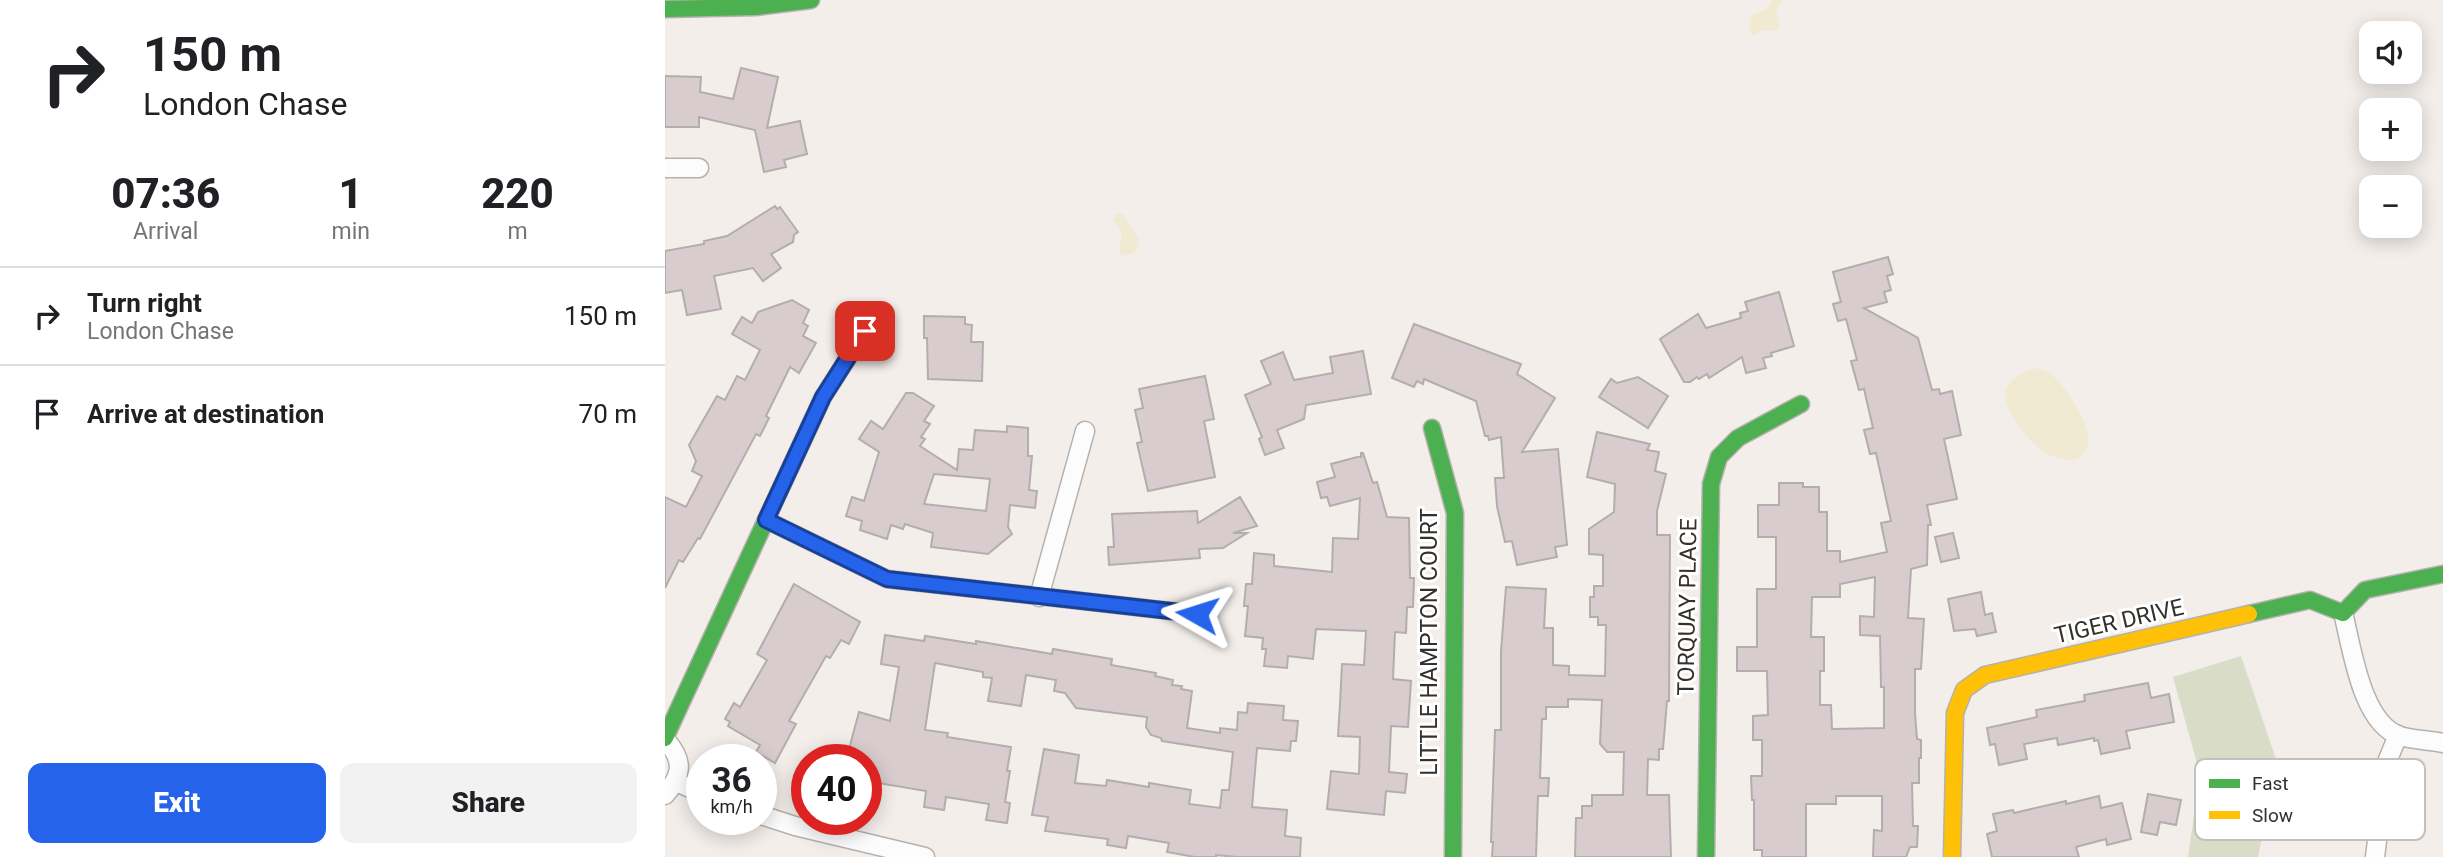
<!DOCTYPE html>
<meta charset="utf-8">
<style>
:root{--surface:#fff;--page:#f2f2f2;--text:#202124;--muted:#757577;--line:#e0e0e0;--accent:#2563eb}
body{margin:0;font-family:Roboto,sans-serif;background:var(--page);color:var(--text);height:100vh;display:flex;flex-direction:column;font-size:26px;white-space:nowrap}
*{box-sizing:border-box;margin:0}
p{font-size:23px;color:var(--muted)}
.icon{flex:none;width:38px;height:38px;fill:none;stroke:currentColor;stroke-width:2;stroke-linecap:round;stroke-linejoin:round}
.map{position:relative;flex:1;overflow:hidden}
.panel{display:flex;flex-direction:column;background:var(--surface);width:665px}
.panel>*{flex:none}
.top-card{background:#fff;color:var(--text);overflow:hidden}
.buttons{position:absolute;left:1694px;top:21px;display:grid;gap:14px}
.buttons a{display:grid;place-items:center;width:63px;height:63px;border-radius:14px;background:var(--surface);box-shadow:0 4px 18px #0003;font-size:35px}
.speed{position:absolute;left:21px;top:744px;display:flex;gap:14px;font-size:35px;font-weight:700;text-align:center}
.speed>*{display:grid;place-content:center;width:91px;height:91px;border-radius:50%;background:var(--surface);box-shadow:0 4px 18px #0003;line-height:1}
.speed small{font-size:18px;font-weight:400}
.speed .limit{border:10px solid #d22;background:#fff;color:#111}
.pin{position:absolute;display:grid;place-items:center;width:60px;height:60px;color:#fff;margin:-30px;border-radius:14px;box-shadow:0 4px 10px #0006}
.me{position:absolute;width:77px;margin:-38px;rotate:276deg;stroke-linejoin:round;filter:drop-shadow(0 0 5px #0008)}
.turn{display:flex;align-items:center;gap:24px;height:147px;padding:0 28px;font-size:32px}
.turn .icon{width:91px;height:91px;stroke-width:2.5}
.turn b{display:block;font-size:49px;line-height:60px}
.eta{display:flex;justify-content:space-evenly;align-items:center;height:119px;text-align:center}
.eta b{font-size:42px;font-weight:800;line-height:49px}
.primary-button{display:flex;gap:14px;margin-top:auto;padding:14px 28px}
.primary-button a{flex:1;height:80px;border-radius:14px;background:var(--accent);color:#fff;font-size:28px;font-weight:800;line-height:80px;text-align:center}
.primary-button a+a{background:var(--page);color:var(--text)}
ul{padding:0;list-style:none}
li{display:flex;align-items:center;gap:21px;height:98px;padding:0 28px;border-top:2px solid var(--line)}
li div{flex:1}
li b{display:block;font-size:26px}
li em{font-style:normal}
main{display:flex;flex:1;min-height:0}
.map>svg:first-child{display:block}
.green{fill:#d9ddc7}
.sand{fill:#f1ead3}
.building{fill:#d9ccce;stroke:#b2aeac;stroke-width:2;fill-rule:evenodd}
.lines{fill:none;stroke-linecap:round;stroke-linejoin:round}
.street-casing{stroke:#b5b1ae;stroke-width:21}
.fast-casing{stroke:#b5b1ae;stroke-width:19}
.slow-casing{stroke:#b5b1ae;stroke-width:19}
.street{stroke:#fdfcfc;stroke-width:18}
.fast{stroke:#4caf50;stroke-width:16}
.slow{stroke:#ffc107;stroke-width:16}
.route-casing{stroke:#184099;stroke-width:18}
.route{stroke:#2563eb;stroke-width:12}
.labels{text-anchor:middle;stroke-width:6;stroke-linejoin:round;paint-order:stroke}
.street-label{font-size:23px;fill:#34302d;stroke:#fff}
.key{fill:#fff;stroke:#c2c1c0;stroke-width:2}
.key-label{font-size:19px;fill:#34302d}
</style>
<main>
<section class="panel">
<div class="top-card">
<div class="turn"><svg class="icon" aria-label="right" viewBox="0 0 24 24"><path d="M7 20v-9h11M14 6l5 5-5 5"/></svg><div><b>150 m</b>London Chase</div></div>
</div>
<div class="eta">
<div><b>07:36</b><p>Arrival</p></div>
<div><b>1</b><p>min</p></div>
<div><b>220</b><p>m</p></div>
</div>
<ul>
<li><svg class="icon" aria-label="right" viewBox="0 0 24 24"><path d="M7 20v-9h11M14 6l5 5-5 5"/></svg><div><b>Turn right</b><p>London Chase</p></div><em>150 m</em></li>
<li><svg class="icon" aria-label="arrive" viewBox="0 0 24 24"><path d="M6 21V4h12l-3 4 3 4H6"/></svg><div><b>Arrive at destination</b></div><em>70 m</em></li>
</ul>
<div class="primary-button"><a>Exit</a><a>Share</a></div>
</section>
<div class="map">
<svg width="1778" height="857" viewBox="0 0 1778 857">
<rect width="100%" height="100%" fill="#f3eeea"/>
<polygon class="green" points="1576,656 1612,762 1593,857 1523,857 1535,774 1508,677"/>
<g class="sand">
<polygon points="1107,0 1117,0 1111,11 1115,26 1110,31 1098,30 1088,36 1084,31 1087,15 1102,9"/>
<path d="M452,213L459,215L474,239L472,249L467,254L457,256L454,251C456,233 461,234 448,220Z"/>
<path d="M1370,368C1372,369 1378,369 1381,371C1397,378 1424,422 1424,440C1424,448 1418,453 1413,459C1386,464 1369,446 1354,426C1334,399 1334,381 1370,368Z"/>
</g>
<g class="building">
<polygon points="76,68 113,77 102,128 135,121 142,154 119,160 121,167 99,172 90,130 34,117 34,127 0,127 0,76 36,77 35,92 68,99"/>
<polygon points="110,206 112,209 115,207 133,232 129,235 128,242 106,254 116,268 98,281 88,268 49,276 56,309 22,315 17,290 0,293 0,251 39,244 39,241 62,236"/>
<path d="M1223,257L1228,274L1222,276L1226,290L1219,292L1222,302L1199,308L1253,338L1267,390L1274,389L1275,394L1287,391L1296,435L1279,439L1292,499L1262,505L1266,525H1263L1262,565L1246,569L1243,618L1259,619L1256,669H1250V713L1252,739L1256,740V758H1254V783H1247L1248,826H1253L1252,847H1245L1241,857H1208L1209,830L1217,831V796H1171V804H1141V857H1097V850H1089V800H1087L1086,776H1097V740H1088V716L1103,715L1102,671H1072V647H1092V589H1111V537H1093V505H1114V483H1138V487H1154V512H1162V551H1175V562L1222,552L1216,523L1226,521L1211,453L1205,454L1199,430L1208,428L1199,389L1194,390L1186,361L1192,360L1181,319L1173,321L1168,304L1176,302L1168,272ZM1210,577L1209,617L1195,616V635L1215,636L1216,687H1219V728L1167,729L1166,705H1155V671H1159V637H1146L1147,597H1175V584Z"/>
<polygon points="1114,292 1129,346 1106,353 1107,356 1098,358 1101,368 1081,373 1077,357 1044,378 1042,374 1034,379 1032,377 1025,382 1019,382 995,339 1033,314 1041,328 1076,318 1075,313 1083,311 1080,302"/>
<polygon points="127,300 144,310 138,323 143,326 138,336 151,343 134,373 125,367 101,416 104,418 95,436 91,434 35,539 33,538 18,562 14,560 0,588 0,497 21,507 37,476 27,471 31,461 24,445 52,396 60,400 72,376 80,380 95,350 67,334 77,317 87,323 93,312"/>
<polygon points="259,316 300,317 300,324 307,325 306,342 318,342 317,381 263,379 262,338 259,338"/>
<polygon points="749,324 856,364 852,374 890,398 857,452 893,449 902,545 890,547 892,557 852,565 847,541 840,542 832,506 830,478 839,478 836,437 824,440 823,436 820,436 811,401 759,379 758,384 752,381 749,387 727,378"/>
<polygon points="698,351 706,394 641,405 639,419 612,430 619,448 600,455 594,439 597,437 580,395 606,384 596,361 618,352 629,380 668,373 665,357"/>
<polygon points="540,376 549,419 539,421 550,477 483,491 472,443 477,442 470,410 478,408 474,389"/>
<polygon points="973,377 1003,396 983,428 934,397 946,379 952,383"/>
<path d="M241,393H248L269,406L259,421L265,424L256,437L260,439L255,446L292,470L294,449L308,450L310,430L342,432V426L363,428V456H367L364,490L372,491L370,508L345,505L343,527L347,534L323,554L266,547L268,533L240,524L238,529L226,525L222,539L195,530L197,521L181,516L187,497L199,501L214,452L194,439L206,421L218,429ZM269,474L325,479L321,511L259,504Z"/>
<polygon points="932,432 985,444 982,450 994,452 990,471 1001,474 992,511 992,535 1005,535 1004,701 1002,701 998,749 994,749 994,760 983,759 982,795 1004,795 1006,857 910,857 911,818 917,818 917,806 927,806 927,795 958,795 959,752 942,752 935,744 937,700 903,699 903,707 881,707 881,719 877,719 875,778 884,778 883,796 873,796 871,857 827,857 828,842 826,842 830,730 836,730 836,651 841,587 881,589 879,628 888,628 888,665 904,666 904,675 940,676 941,625 933,625 933,617 925,617 925,597 929,597 929,586 938,586 938,555 924,554 924,529 949,512 950,484 922,477"/>
<polygon points="696,453 698,453 708,483 712,482 722,517 744,518 745,578 749,578 748,607 742,607 741,633 730,632 728,679 746,681 743,727 726,726 724,772 742,774 740,793 721,791 719,815 662,809 666,771 694,774 695,737 673,736 675,704 677,664 699,665 701,631 651,629 648,659 623,656 622,668 599,666 601,649 597,649 598,638 580,636 583,606 579,606 581,584 587,584 589,553 609,555 609,566 667,572 668,538 693,539 695,498 665,506 662,497 656,498 652,482 670,477 666,464 696,456 696,458"/>
<polygon points="575,497 592,526 568,533 582,533 558,548 534,549 535,558 444,565 443,547 449,547 447,514 532,511 533,523"/>
<polygon points="1288,533 1294,558 1276,562 1270,537"/>
<polygon points="129,584 195,622 184,644 176,640 165,658 161,656 124,721 131,724 110,763 91,752 95,745 63,726 65,722 60,719 69,703 75,707 102,660 92,654"/>
<polygon points="1316,592 1320,615 1327,613 1331,632 1312,636 1310,629 1289,631 1283,599"/>
<polygon points="220,635 259,641 260,636 311,644 311,641 387,654 388,649 447,659 446,665 491,673 490,676 508,680 507,685 517,686 516,689 527,691 522,728 555,733 555,728 572,730 573,712 582,713 583,703 619,706 618,720 633,721 631,741 626,741 625,751 592,748 587,807 622,810 620,836 636,838 635,857 572,857 551,855 551,857 530,857 502,852 504,843 463,836 461,848 442,845 443,839 380,831 383,817 367,815 379,749 414,755 410,783 441,786 442,780 484,787 484,783 526,790 524,804 555,808 557,790 564,790 568,752 497,741 496,738 486,735 481,727 482,717 411,708 400,693 389,691 391,680 361,675 356,706 323,701 327,678 318,677 318,672 270,663 260,730 283,733 282,737 346,747 342,771 345,771 340,802 345,803 342,823 321,820 324,804 281,797 279,810 259,807 261,791 201,781 201,760 181,760 194,712 225,721 234,667 216,664"/>
<polygon points="1483,683 1486,698 1504,694 1509,722 1461,731 1465,748 1436,754 1433,740 1429,741 1429,738 1393,745 1392,738 1359,744 1362,759 1334,765 1330,744 1325,745 1322,728 1372,717 1371,710 1420,701 1419,695"/>
<polygon points="1483,794 1516,800 1511,825 1495,822 1492,835 1476,832"/>
<polygon points="1434,796 1436,808 1457,803 1466,839 1442,845 1441,839 1411,847 1414,857 1327,857 1322,834 1332,831 1328,814 1348,810 1349,813 1401,801 1401,804"/>
</g>
<g class="lines">
<defs>
<g id="street">
<polyline points="0,168 34,168"/>
<polyline points="374,597 420,431"/>
<path d="M1678,613C1687,647 1696,723 1735,736C1748,740 1764,740 1778,743"/>
<path d="M0,739C19,760 18,774 0,795"/>
<polyline points="11,782 37,793"/>
<polyline points="96,815 130,826 260,857"/>
<polyline points="1710,857 1722,762 1733,735"/>
</g>
<g id="fast">
<polyline points="0,9 91,7 146,0"/>
<polyline points="767,428 790,513 788,857"/>
<polyline points="101,520 222,579 532,614"/>
<polyline points="1584,614 1645,600 1678,613 1700,590 1778,574"/>
<polyline points="0,738 158,397 200,331"/>
<polyline points="1041,857 1046,484 1054,457 1073,438 1136,404"/>
</g>
<polyline id="slow" points="1287,857 1290,713 1299,690 1320,675 1584,614"/>
</defs>
<use href="#street" class="street-casing"/>
<use href="#fast" class="fast-casing"/>
<use href="#slow" class="slow-casing"/>
<use href="#street" class="street"/>
<use href="#fast" class="fast"/>
<use href="#slow" class="slow"/>
</g>
<g class="lines">
<defs>
<polyline id="route" points="200,331 158,397 101,520 222,579 532,614"/>
</defs>
<use href="#route" class="route-casing"/>
<use href="#route" class="route"/>
</g>
<g class="labels">
<g class="street-label">
<text transform="translate(1022 607) rotate(-89)" y="8">TORQUAY PLACE</text>
<text transform="translate(1454 621) rotate(-13)" y="8">TIGER DRIVE</text>
<text transform="translate(764 642) rotate(-90)" y="8">LITTLE HAMPTON COURT</text>
</g>
</g>
<rect x="1530" y="759" width="230" height="81" rx="10" class="key"/>
<rect x="1544" y="779" width="31" height="9" fill="#4caf50"/>
<rect x="1544" y="811" width="31" height="8" fill="#ffc107"/>
<g class="key-label">
<text x="1587" y="790">Fast</text>
<text x="1587" y="822">Slow</text>
</g>
</svg>
<div class="buttons">
<a><svg class="icon" aria-label="sound" viewBox="0 0 24 24"><path d="M4 9h4l5-4v14l-5-4H4zM17 9q2 3 0 6"/></svg></a>
<a>+</a>
<a>−</a>
</div>
<div class="speed"><div>36<small>km/h</small></div><div class="limit">40</div></div>
<div class="pin" style="left:200px;top:331px;background:#d93025"><svg class="icon" aria-label="arrive" viewBox="0 0 24 24"><path d="M6 21V4h12l-3 4 3 4H6"/></svg></div>
<svg class="me" style="left:532px;top:614px" viewBox="-20 -20 40 40"><path d="M0-17L14 15 0 8-14 15z" fill="#2563eb" stroke="#fff" stroke-width="4"/></svg>
</div>
</main>
